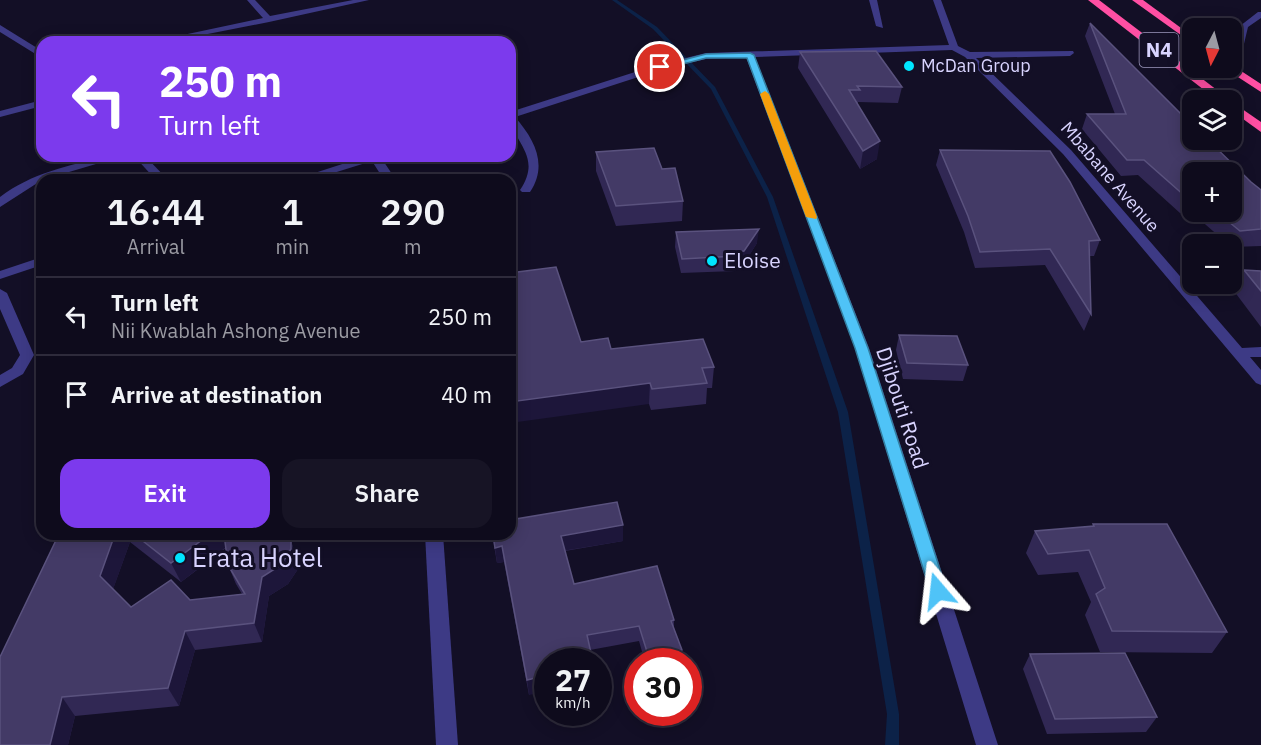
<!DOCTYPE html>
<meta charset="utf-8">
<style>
:root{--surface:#0e0b1c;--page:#171425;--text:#f1f3f6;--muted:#9b9ba3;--line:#2e2b3b;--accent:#7c3aed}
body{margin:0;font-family:"IBM Plex Sans",sans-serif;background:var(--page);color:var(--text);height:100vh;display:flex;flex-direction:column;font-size:22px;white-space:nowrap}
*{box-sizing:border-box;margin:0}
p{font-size:20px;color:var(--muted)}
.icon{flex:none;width:33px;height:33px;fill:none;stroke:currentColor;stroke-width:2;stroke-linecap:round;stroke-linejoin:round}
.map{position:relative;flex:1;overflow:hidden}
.side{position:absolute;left:36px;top:174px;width:480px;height:366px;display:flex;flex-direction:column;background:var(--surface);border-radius:18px;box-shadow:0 3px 15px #0003,0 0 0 2px var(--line)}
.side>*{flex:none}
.banner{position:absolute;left:36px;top:36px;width:480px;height:126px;border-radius:18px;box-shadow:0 3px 15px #0003,0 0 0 2px var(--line);background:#7c3aed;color:#fff;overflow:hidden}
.needle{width:39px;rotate:186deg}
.tools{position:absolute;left:1182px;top:18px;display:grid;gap:12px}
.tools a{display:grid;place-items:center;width:60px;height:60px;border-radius:12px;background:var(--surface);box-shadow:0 3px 15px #0003,0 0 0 2px var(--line);font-size:30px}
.speed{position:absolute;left:534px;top:648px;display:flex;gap:12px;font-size:30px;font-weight:700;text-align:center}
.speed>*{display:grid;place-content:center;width:78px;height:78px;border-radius:50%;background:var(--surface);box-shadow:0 3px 15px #0003,0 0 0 2px var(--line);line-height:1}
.speed small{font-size:15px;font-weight:400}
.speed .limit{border:9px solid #d22;background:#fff;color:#111}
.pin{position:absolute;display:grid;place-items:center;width:51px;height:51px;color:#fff;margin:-26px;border:3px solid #fff;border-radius:50%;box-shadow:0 2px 6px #0007}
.me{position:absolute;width:66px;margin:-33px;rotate:343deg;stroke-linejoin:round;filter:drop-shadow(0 0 4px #0008)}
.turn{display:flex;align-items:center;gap:21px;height:126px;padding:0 24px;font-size:27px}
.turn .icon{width:78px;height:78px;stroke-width:2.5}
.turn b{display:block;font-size:42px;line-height:51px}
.eta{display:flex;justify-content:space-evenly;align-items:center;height:102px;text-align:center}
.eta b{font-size:36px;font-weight:600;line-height:42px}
.button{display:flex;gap:12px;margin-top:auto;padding:12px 24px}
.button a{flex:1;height:69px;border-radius:18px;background:var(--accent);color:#fff;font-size:24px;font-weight:600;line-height:69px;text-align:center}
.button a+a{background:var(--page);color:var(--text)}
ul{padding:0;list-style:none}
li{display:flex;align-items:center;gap:18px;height:78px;padding:0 24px;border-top:2px solid var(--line)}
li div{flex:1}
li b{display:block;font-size:22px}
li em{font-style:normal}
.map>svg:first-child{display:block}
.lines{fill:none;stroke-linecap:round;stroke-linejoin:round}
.stream{fill:#0c2248;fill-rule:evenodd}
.minor{fill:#3d3a85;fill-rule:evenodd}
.highway{fill:#ff4fa3;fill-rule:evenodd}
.wall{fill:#312854;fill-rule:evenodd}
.shaded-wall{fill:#1d163a}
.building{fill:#433a66;stroke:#5a527e;stroke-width:1.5}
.route{fill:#4fc3f7;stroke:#337fa1;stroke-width:1.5}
.slow{fill:#f59e0b}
.poi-dot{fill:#00e5ff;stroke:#130f26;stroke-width:2}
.labels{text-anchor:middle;stroke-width:6;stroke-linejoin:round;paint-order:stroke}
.far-poi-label{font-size:18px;fill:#d9d4ff;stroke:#130f26;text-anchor:start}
.far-street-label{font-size:18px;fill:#d9d4ff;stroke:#130f26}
.shield{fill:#130f26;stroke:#9e99be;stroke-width:1.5}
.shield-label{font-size:20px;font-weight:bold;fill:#d9d4ff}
.poi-label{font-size:21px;fill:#d9d4ff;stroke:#130f26;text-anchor:start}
.street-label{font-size:21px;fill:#d9d4ff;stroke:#130f26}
.near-poi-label{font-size:26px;fill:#d9d4ff;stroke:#130f26;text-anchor:start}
</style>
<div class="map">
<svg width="1261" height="745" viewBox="0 0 1261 745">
<rect width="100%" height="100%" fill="#130f26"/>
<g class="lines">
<polygon class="stream" points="612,0 617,0 657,27 715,87 773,197 848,412 899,714 899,745 885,745 887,714 838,412 767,197 711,89 653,29"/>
<g class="minor">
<polygon points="247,0 255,0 270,16 353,0 369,0 269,22 167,42 150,42 263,18"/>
<polygon points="869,0 877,0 883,28 876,26"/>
<path d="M933,0H941L958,46L970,52L1073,51L1074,53L1070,56L976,58L1071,150L1242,348L1261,347V357H1250L1261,370V385L1256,383L1063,154L965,57L952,50L755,57L869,348L998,745H976L855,348L746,57L706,59L663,69L515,117C535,140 548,165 530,192H522L520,190C544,154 510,143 510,112L657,65L706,53L949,45Z"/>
<polygon points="1258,12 1261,12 1261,18 1248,27 1238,69 1230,71 1240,26"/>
<polygon points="0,25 42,51 42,58 0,32"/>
<polygon points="42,100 42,106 0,117 0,111"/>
<path d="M106,156H123L42,180L0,207V197C31,173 69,166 106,156Z"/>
<polygon points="134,156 145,156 168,180 156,180"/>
<polygon points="367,156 384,156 382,159 396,180 384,180 372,161 311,180 293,180"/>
<polygon points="42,257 42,265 0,279 0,271"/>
<polygon points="0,289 7,293 34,355 23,374 0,387 0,375 12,368 20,355 0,309"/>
<polygon points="425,534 443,534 458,745 436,745"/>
</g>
<g class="highway">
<polygon points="1088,0 1099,0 1230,100 1217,100"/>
<polygon points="1132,0 1143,0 1192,36 1192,43"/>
<polygon points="1232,65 1261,84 1261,92 1224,68 1232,68"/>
<polygon points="1232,102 1261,122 1261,132 1232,111"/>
</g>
</g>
<g class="wall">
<path d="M1090,23L1251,182L1261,190V246L1232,247V244H1228L1191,212L1180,213L1138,175L1121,176L1082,129L1087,114H1115L1085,36ZM1192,172L1232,212H1192Z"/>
<polygon points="800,52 902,87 898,103 858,102 858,105 877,159 860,169 798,68"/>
<polygon points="940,150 1100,240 1094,256 1089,256 1091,314 1084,331 1045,265 975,268 964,232 936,165"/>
<polygon points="596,152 662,169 683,201 682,221 616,226 596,171"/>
<polygon points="676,232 757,243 743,265 737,266 735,271 681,273 675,247"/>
<polygon points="1244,270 1261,271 1261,327 1234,291"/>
<polygon points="899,335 968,365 963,381 903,379 896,350"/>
<polygon points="581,342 611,349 714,367 712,388 707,388 706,404 651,410 649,404"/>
<polygon points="1093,524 1227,632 1212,653 1100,652 1085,615 1091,602 1078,572 1038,575 1026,553 1035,531 1092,527"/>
<polygon points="623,525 623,541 565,551 574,584 674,620 674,628 682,650 682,662 645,662 639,641 590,650 529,695 504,562 497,563 492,534"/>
<path d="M59,534H293L291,541L298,561V569L288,584L269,596L262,642L195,650L179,706L75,716L68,745H0ZM130,542L181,582L226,548L228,565L236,584L242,594L131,607L113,589Z"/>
<polygon points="1030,654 1157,717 1146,732 1047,734 1023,669"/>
</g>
<g class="shaded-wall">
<polygon points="880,141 877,159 860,169 863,151"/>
<polygon points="759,229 757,243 743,265 737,266 735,271 736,256 738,252"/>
<polygon points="650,383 649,404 510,423 510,402"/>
<polygon points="623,525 623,541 562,551 561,536"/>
<polygon points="115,534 125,534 130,542 111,595 100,576"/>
<polygon points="210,534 226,534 230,544 181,582 171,563"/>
<polygon points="285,534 293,534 289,546"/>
<polygon points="291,542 298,561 298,569 288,584 269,596 262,642 254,623 262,577"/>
<polygon points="502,546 504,562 497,563 495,548"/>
<polygon points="185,631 195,650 179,706 168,688"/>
<polygon points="682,650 682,662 649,662 649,658"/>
<polygon points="548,675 548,691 529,695 527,680"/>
<polygon points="62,697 75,716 68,745 50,745"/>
</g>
<g class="building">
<polygon points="1090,23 1192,125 1192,140 1208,140 1251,182 1261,190 1261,229 1240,231 1217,212 1232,212 1232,172 1192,172 1192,196 1186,197 1144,160 1127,160 1087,114 1126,114"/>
<polygon points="876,51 902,87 857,86 860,90 849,90 880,141 863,151 800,52"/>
<polygon points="654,148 662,169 675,168 683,201 616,206 596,152"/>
<polygon points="940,150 1050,151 1070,182 1100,240 1089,241 1091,314 1050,249 980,252 968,216"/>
<polygon points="759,229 744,251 738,252 736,256 682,259 676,232"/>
<polygon points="556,267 581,342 608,338 611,349 703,339 714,367 702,368 707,383 652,389 650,383 510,402 510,273"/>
<polygon points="1244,270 1261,271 1261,291"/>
<polygon points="899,335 957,336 968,365 907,363"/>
<polygon points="617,502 623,525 561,536 574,584 657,566 674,620 671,621 682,650 649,658 639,626 587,635 593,662 548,662 548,675 527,680 502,546 495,548 493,534 510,534 510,520"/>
<polygon points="1093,524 1167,524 1227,632 1112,631 1096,594 1105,588 1089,550 1048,554 1035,531 1094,526"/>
<polygon points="59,534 115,534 100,576 131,607 171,580 190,600 245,594 228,565 224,534 287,534 291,542 291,549 281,565 262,577 254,623 185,631 168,688 62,697 50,745 0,745 0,657"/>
<polygon points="134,534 210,534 171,563"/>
<polygon points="1125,653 1157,717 1055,719 1030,654"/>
</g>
<polygon class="route" points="750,53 754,55 868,348 947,591 945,596 932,596 930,591 855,348 747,58 706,58 660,70 656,67 706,54"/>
<polygon class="slow" points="765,91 769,94 817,217 816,219 806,217 760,94"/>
<g class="poi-dot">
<circle cx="909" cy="66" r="6"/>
<circle cx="712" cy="261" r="6"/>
<circle cx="180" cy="558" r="6"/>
</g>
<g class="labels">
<g class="far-poi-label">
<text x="921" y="72">McDan Group</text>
</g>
<g class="far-street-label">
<text transform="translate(1110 177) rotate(49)" y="6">Mbabane Avenue</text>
</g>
<rect class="shield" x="1139.5" y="33" width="39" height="34" rx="4.5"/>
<g class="shield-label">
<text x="1159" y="57">N4</text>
</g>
<g class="poi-label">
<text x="724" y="268">Eloise</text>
</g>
<g class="street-label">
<text transform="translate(902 408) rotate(72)" y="7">Djibouti Road</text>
</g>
<g class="near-poi-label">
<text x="192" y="567">Erata Hotel</text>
</g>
</g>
</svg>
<div class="tools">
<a><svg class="needle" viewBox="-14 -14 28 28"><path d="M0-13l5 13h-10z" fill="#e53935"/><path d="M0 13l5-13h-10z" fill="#9b9ba3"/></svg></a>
<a><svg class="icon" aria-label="layers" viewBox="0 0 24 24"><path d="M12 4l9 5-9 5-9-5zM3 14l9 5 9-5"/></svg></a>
<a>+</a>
<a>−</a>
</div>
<div class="speed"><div>27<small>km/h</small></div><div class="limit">30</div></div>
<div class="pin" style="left:660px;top:67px;background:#d93025"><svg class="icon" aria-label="arrive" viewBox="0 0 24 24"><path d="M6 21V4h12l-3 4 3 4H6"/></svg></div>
<svg class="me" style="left:938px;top:591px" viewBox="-20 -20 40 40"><path d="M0-17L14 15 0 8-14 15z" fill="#4fc3f7" stroke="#fff" stroke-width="4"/></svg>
<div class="banner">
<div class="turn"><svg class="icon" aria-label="left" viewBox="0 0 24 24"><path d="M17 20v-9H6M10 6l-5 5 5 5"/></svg><div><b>250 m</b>Turn left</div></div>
</div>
<section class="side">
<div class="eta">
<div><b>16:44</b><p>Arrival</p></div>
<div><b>1</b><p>min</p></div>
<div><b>290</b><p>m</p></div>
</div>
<ul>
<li><svg class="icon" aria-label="left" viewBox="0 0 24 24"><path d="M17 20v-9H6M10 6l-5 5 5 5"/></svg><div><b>Turn left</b><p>Nii Kwablah Ashong Avenue</p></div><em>250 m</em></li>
<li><svg class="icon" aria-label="arrive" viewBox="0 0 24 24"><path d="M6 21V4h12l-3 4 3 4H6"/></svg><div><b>Arrive at destination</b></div><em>40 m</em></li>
</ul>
<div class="button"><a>Exit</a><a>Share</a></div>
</section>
</div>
